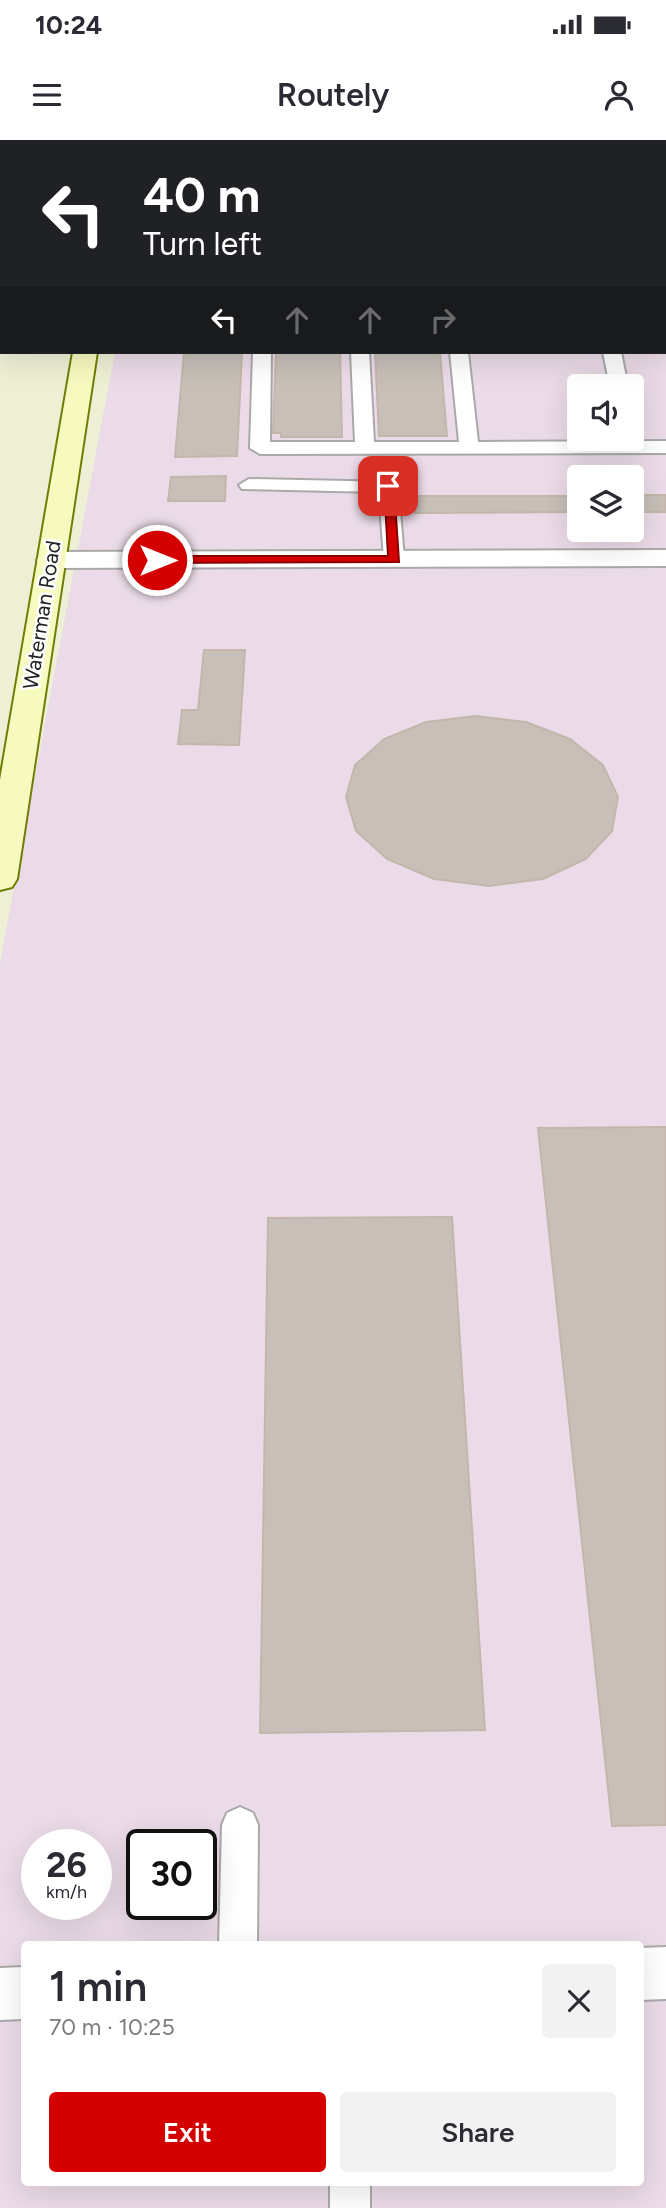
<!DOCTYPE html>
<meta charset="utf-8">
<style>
:root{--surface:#fff;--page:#f2f2f3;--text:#2b2b33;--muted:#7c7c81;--accent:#d40000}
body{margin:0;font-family:Figtree,sans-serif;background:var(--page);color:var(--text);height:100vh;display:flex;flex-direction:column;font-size:26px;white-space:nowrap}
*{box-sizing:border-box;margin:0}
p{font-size:23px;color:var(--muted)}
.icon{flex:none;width:38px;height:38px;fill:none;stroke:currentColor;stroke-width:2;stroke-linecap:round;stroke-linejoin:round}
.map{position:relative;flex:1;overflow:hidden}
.drawer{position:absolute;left:21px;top:1801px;width:623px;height:245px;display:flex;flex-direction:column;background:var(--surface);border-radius:7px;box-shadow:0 7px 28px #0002}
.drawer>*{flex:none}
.hud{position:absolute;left:0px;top:0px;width:667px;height:214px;box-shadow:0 7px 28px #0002;background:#202124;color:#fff;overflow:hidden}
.fabs{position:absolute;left:567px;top:234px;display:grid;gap:14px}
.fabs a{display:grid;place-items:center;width:77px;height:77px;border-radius:7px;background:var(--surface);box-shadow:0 7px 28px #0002;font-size:35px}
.speed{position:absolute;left:21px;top:1689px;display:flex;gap:14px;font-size:35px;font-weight:700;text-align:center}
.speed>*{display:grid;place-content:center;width:91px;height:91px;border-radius:50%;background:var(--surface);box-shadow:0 7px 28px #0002;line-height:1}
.speed small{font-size:18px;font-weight:400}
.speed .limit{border:4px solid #111;border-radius:10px;background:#fff;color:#111}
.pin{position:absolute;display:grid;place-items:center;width:60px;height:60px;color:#fff;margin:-30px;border-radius:14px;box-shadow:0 4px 10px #0006}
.me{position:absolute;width:77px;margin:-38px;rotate:90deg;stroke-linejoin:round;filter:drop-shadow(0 0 5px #0008)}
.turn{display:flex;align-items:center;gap:24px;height:147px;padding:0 28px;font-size:32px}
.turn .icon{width:91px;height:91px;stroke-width:2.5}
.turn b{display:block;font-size:49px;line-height:60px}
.lanes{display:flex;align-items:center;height:66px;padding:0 28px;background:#0003;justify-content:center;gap:35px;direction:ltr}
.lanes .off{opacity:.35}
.round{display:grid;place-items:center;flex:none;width:74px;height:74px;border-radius:7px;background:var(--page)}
.overview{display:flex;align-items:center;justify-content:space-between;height:119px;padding:0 28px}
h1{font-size:42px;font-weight:600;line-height:52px}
.primary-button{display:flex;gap:14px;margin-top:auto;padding:14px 28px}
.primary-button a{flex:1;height:80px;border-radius:7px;background:var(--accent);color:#fff;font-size:28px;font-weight:600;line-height:80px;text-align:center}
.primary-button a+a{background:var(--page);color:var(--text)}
.status{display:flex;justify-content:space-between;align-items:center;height:49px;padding:0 35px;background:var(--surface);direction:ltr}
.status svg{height:19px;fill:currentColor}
header{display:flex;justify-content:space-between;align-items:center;height:91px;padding:0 28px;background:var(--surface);font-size:32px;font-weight:600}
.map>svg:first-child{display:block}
.industrial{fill:#ebdbe8;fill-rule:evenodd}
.farmland{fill:#eef0d5}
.grass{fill:#cdebb0}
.building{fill:#c7bfb8;stroke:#c4b6ab;stroke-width:2}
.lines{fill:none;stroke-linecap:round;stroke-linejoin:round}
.service-casing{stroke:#a9a9a9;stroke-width:4}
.minor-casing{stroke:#a9a9a9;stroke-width:4}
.secondary-casing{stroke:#707d05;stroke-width:4}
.service{fill:#fff;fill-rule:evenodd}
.minor{fill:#fff;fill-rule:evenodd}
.secondary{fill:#f7fabf;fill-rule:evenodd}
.route{fill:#d40000;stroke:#8a0000;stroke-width:2}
.labels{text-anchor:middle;stroke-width:5;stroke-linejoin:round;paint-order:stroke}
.far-street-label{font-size:21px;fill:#222;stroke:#fff}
</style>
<div class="status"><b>10:24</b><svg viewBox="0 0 49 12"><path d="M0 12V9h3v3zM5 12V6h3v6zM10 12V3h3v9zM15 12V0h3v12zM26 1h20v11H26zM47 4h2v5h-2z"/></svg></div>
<header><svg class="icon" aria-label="menu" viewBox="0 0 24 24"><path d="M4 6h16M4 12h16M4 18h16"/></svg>Routely<svg class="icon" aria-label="person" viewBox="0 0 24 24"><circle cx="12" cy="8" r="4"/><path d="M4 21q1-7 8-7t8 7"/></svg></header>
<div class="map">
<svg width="666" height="2068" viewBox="0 0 666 2068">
<rect width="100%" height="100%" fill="#f2efe9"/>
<path class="industrial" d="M666,104V2068H0V741L85,212H665ZM579,247H632V299H579ZM579,338H632V390H579ZM37,1704H96V1764H37ZM142,1704H201V1764H142ZM24,1804H640V2042H24Z"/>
<polygon class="farmland" points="0,0 155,0 2,2 2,212 115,212 0,822"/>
<polygon class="grass" points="156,0 666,0 666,104 665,2"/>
<g class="building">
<polygon points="184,212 242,212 237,316 175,317"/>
<polygon points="276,212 340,212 342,297 281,297 281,293 273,293"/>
<polygon points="375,212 440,212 447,296 379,296"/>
<polygon points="226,336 225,361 168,361 171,337"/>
<rect x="632" y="355" width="34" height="17"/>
<polygon points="414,356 579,356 579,372 415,373"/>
<polygon points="204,510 245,510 239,605 178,604 182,570 198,570"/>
<polygon points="475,576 526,582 570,599 603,625 618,657 612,691 586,719 543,739 489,746 434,739 387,719 356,691 346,657 355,625 384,599 426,582"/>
<polygon points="666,987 666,1685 612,1686 538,988"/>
<polygon points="452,1077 485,1590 260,1593 268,1078"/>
</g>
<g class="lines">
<defs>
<g id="service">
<rect x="0" y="2" width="2" height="10"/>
<rect x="665" y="146" width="1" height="10"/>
<polygon points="253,212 271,212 270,302 355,302 351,212 369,212 374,302 459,302 450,212 468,212 478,302 666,301 666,313 260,314 250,308"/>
<polygon points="603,212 621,212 628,247 610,247"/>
<polygon points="249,339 395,342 398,346 404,419 401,423 387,423 384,419 379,352 242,349 239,345"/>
<polygon points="240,1667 253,1673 258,1685 257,1804 219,1804 222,1685 227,1673"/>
<rect x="330" y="2042" width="40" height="26"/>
</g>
<g id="minor">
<polygon points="666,410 666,426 51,428 41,426 37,420 41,414 51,412"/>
<polygon points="666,1807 666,1859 640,1860 640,1808"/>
<polygon points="24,1827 24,1879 0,1880 0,1828"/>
</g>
<g id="secondary">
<rect x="109" y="0" width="20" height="2"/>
<polygon points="73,212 97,212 17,739 12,747 0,750 0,640"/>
</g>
</defs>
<use href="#service" class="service-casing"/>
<use href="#minor" class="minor-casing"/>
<use href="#secondary" class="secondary-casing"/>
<use href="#service" class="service"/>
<use href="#minor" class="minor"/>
<use href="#secondary" class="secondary"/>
</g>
<polygon class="route" points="384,344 394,346 399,422 157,423 151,420 157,416 388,416"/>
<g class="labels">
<g class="far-street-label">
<text transform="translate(42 475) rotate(-81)" y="7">Waterman Road</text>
</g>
</g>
</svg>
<div class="fabs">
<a><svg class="icon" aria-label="sound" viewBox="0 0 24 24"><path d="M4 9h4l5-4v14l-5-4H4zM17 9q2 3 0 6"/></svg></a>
<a><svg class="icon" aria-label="layers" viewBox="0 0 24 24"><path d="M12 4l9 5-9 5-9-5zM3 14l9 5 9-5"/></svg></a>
</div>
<div class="speed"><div>26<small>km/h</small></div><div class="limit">30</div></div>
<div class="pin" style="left:388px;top:346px;background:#d93025"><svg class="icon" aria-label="arrive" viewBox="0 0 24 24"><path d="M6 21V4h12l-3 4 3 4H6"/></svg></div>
<svg class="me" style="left:157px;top:420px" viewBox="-20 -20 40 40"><circle r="17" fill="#d40000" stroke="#fff" stroke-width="3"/><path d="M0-11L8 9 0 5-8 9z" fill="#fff"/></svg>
<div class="hud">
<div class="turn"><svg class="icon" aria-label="left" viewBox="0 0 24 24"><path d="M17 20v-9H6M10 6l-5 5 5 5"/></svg><div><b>40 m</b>Turn left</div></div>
<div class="lanes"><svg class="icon" aria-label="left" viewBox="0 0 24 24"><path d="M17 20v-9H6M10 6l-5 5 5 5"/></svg><svg class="icon off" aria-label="ahead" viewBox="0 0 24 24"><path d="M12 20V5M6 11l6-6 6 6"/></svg><svg class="icon off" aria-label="ahead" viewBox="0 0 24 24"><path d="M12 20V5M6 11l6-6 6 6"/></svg><svg class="icon off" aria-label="right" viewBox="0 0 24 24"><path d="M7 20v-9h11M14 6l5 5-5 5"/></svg></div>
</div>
<section class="drawer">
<div class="overview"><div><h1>1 min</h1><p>70 m · 10:25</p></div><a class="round"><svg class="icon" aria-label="close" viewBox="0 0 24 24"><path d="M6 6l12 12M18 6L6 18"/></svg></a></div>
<div class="primary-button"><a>Exit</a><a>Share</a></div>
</section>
</div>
